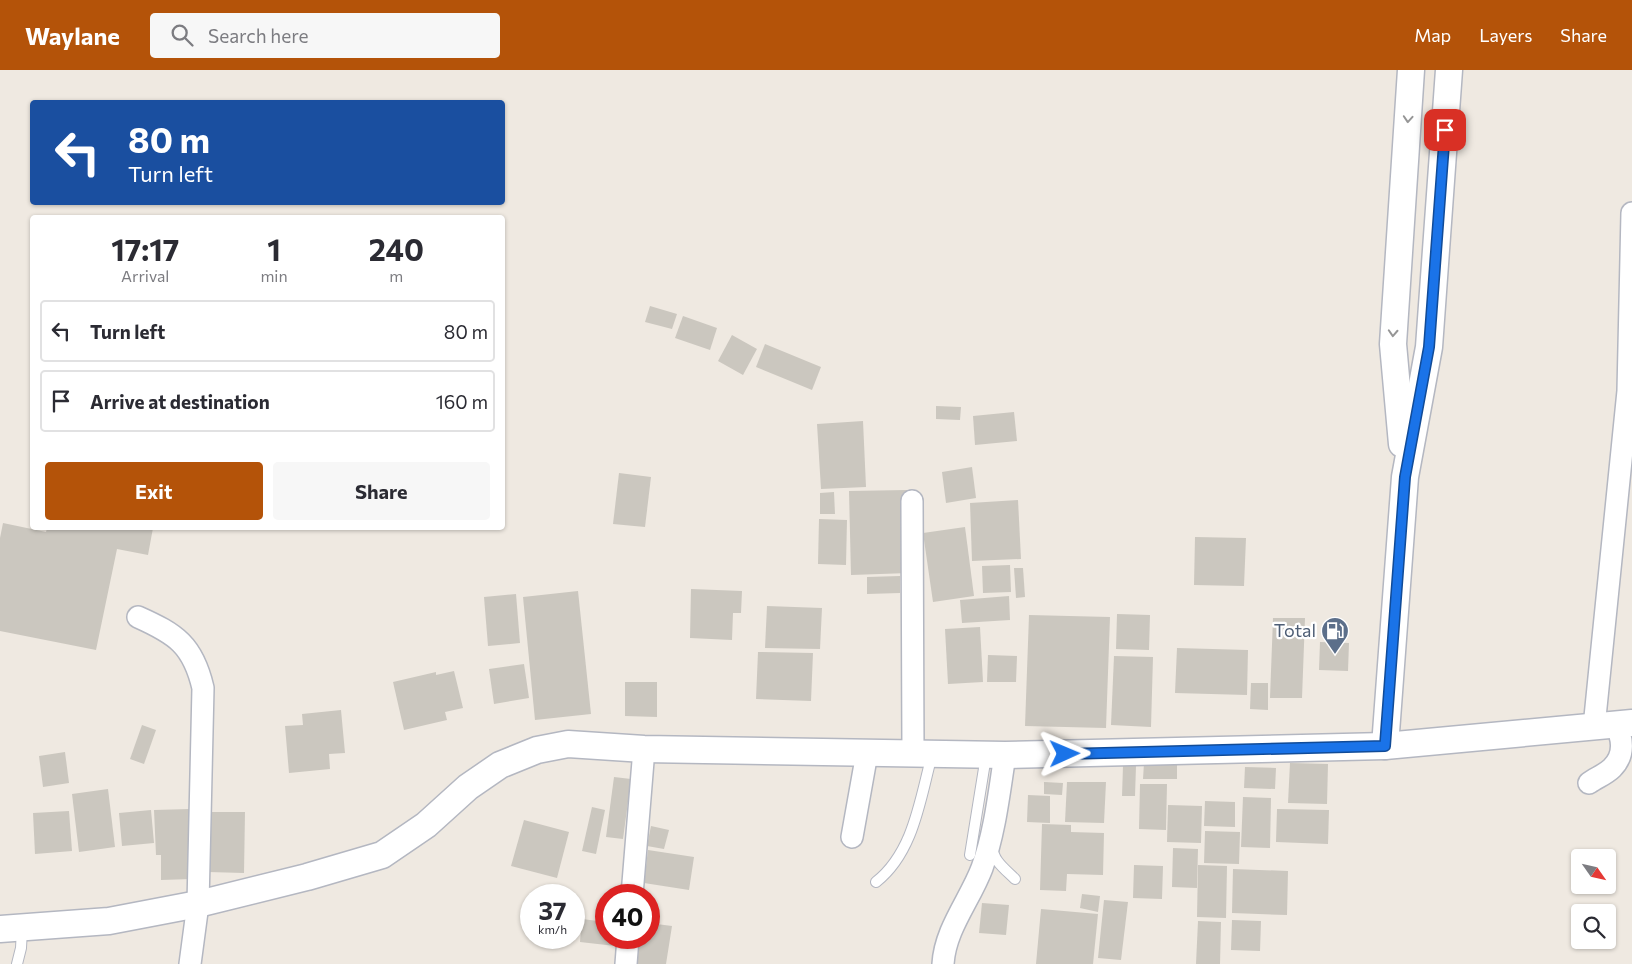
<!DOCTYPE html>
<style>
:root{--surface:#fff;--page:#f7f7f7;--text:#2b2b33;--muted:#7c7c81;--line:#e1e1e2;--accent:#b45309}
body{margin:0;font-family:Commissioner,sans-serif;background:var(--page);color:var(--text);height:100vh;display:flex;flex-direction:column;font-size:19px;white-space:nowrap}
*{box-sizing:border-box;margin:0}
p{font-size:16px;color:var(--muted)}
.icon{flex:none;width:28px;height:28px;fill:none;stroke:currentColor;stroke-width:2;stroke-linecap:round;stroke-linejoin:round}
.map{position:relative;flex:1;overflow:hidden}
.panel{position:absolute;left:30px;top:145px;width:475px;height:315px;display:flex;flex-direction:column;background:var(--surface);border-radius:5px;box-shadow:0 1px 4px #0004}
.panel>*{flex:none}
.guide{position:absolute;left:30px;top:30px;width:475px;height:105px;border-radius:5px;box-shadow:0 1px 4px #0004;background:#1a4fa0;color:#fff;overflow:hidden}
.needle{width:32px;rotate:124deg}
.controls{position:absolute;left:1571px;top:779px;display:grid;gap:10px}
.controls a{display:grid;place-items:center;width:45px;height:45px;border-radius:5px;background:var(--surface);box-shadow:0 1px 4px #0004;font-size:25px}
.speed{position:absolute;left:520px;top:814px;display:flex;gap:10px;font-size:25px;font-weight:700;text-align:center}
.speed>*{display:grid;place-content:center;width:65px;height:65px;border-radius:50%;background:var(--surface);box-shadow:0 1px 4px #0004;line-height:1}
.speed small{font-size:12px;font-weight:400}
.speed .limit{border:8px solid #d22;background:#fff;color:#111}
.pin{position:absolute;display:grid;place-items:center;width:42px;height:42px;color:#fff;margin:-21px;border-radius:10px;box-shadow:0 2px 8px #0006}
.me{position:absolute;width:55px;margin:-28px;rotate:89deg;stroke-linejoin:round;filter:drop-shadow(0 0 4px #0008)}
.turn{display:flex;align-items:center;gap:18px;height:105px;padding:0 15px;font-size:22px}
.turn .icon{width:65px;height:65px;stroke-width:2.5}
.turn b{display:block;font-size:35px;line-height:42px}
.eta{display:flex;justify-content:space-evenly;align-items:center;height:85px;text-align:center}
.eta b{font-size:30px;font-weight:700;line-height:35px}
.primary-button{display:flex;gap:10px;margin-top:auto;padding:10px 15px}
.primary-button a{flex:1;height:58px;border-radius:5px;background:var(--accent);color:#fff;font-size:20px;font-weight:700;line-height:58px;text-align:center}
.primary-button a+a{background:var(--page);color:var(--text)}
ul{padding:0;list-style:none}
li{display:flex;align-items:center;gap:15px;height:62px;margin:0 10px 8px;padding:0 5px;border:2px solid var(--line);border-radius:5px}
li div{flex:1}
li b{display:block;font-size:19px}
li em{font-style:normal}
header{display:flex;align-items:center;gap:30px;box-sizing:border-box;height:70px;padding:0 25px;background:var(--accent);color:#fff}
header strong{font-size:24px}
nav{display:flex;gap:28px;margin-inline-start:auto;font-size:18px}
.search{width:350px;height:45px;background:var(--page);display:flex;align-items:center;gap:12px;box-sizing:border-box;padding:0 18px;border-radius:5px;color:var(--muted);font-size:19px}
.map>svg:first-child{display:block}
.building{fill:#cbc7bf}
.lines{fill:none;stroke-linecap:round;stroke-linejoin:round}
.service-casing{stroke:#b4b7c1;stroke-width:12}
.minor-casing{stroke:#b4b7c1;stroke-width:24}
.tertiary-casing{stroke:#b4b7c1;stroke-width:29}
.service{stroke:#fff;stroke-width:10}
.minor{stroke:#fff;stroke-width:21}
.tertiary{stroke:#fff;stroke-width:26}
.oneway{stroke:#969696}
.route-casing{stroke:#114b97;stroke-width:12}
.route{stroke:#1a73e8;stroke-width:9}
.labels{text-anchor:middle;stroke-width:4.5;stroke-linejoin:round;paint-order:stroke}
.service-label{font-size:18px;fill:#4e5e75;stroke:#fff;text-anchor:end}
</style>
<header>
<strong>Waylane</strong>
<div class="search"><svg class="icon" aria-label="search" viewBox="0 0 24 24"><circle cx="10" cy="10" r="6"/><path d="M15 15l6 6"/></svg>Search here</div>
<nav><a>Map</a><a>Layers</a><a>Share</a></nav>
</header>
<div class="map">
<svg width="1632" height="894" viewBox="0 0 1632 894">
<rect width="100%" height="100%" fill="#efe9e1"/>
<g class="building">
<polygon points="650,236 677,244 672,259 645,252"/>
<polygon points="683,246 717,258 710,280 675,268"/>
<polygon points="732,265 757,279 743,305 718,291"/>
<polygon points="765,274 821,297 812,320 756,297"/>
<polygon points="936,336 961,337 960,350 936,349"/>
<polygon points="1014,342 1017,371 975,375 973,346"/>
<polygon points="863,351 866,417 821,419 817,354"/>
<polygon points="972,397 976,428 946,433 942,402"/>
<polygon points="619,403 651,407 645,457 613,454"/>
<polygon points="907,420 909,503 851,505 849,421"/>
<polygon points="834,422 835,444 820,444 820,423"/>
<polygon points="1018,430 1021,489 972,491 970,433"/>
<polygon points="819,449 847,450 846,495 818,494"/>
<polygon points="3,453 46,462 47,458 153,458 148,485 117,479 96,580 0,561 0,468"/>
<polygon points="965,457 974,526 933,532 923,463"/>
<polygon points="1195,467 1246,468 1244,516 1194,515"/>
<polygon points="1010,495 1011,522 983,523 982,496"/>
<polygon points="1014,498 1023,498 1025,527 1016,528"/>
<polygon points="900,506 900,523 867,524 867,507"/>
<polygon points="691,519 742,521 741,543 733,543 732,570 690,568"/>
<polygon points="578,521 591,644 535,650 523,527"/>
<polygon points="516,524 520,573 488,576 484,527"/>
<polygon points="1009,526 1010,550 962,553 960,530"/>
<polygon points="767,536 822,538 820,579 765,578"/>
<polygon points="1117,544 1150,545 1149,580 1116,579"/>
<polygon points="1029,545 1110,547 1106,658 1025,656"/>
<polygon points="1273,548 1305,548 1302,628 1270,628"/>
<polygon points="980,557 983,612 948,614 945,559"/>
<polygon points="1320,572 1349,573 1348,601 1319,600"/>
<polygon points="1177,578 1248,580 1247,625 1175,623"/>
<polygon points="758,582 813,583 811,631 756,629"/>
<polygon points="988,585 1017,586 1016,612 987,612"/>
<polygon points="1114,586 1153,587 1151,657 1111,655"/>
<polygon points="524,594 529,628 494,634 489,599"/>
<polygon points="454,601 463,638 445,642 447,650 404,660 393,612 436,602 436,605"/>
<polygon points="625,612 657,612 657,647 625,646"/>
<polygon points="1251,613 1268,613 1268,640 1250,639"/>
<polygon points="341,640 345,683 329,684 330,699 289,703 285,656 303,655 302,644"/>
<polygon points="142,655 156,660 144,694 130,689"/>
<polygon points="65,682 69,713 43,717 39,686"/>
<polygon points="1144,693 1177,694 1177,709 1143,709"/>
<polygon points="1290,693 1328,694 1327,734 1288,733"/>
<polygon points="1123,696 1136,696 1135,726 1122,726"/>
<polygon points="1245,697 1276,698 1275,719 1244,718"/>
<polygon points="614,707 631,709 623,769 606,767"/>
<polygon points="1044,712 1063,713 1062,725 1044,724"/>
<polygon points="1067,712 1106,712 1104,753 1065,752"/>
<polygon points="1140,714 1167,714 1166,760 1139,759"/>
<polygon points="108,719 115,777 79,782 72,724"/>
<polygon points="1028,725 1050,726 1050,753 1027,752"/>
<polygon points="1243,727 1271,728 1270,778 1241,777"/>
<polygon points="1205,731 1235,732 1235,757 1204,756"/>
<polygon points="1168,735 1202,736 1201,773 1167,772"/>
<polygon points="592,737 605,740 596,784 582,781"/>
<polygon points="190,739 192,809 161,810 161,785 156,785 154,740"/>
<polygon points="1277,739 1329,740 1328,774 1276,772"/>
<polygon points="151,740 154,773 122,776 119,743"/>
<polygon points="69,741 72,781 35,784 33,743"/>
<polygon points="209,742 245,742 244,803 208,802"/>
<polygon points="524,750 569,762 557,808 511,796"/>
<polygon points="1042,754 1071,755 1071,762 1104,763 1103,805 1067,804 1066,821 1040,820"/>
<polygon points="651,756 669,760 664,779 647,776"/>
<polygon points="1205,761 1240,762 1239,794 1204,793"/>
<polygon points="1173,778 1198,779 1197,818 1172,817"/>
<polygon points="648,780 694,787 689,820 644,813"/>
<polygon points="1134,795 1163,796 1162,829 1133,828"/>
<polygon points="1198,795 1227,796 1226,848 1197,847"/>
<polygon points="1233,799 1288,801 1287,845 1232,843"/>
<polygon points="1082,824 1100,826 1098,842 1080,838"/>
<polygon points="1104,830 1128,832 1121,890 1098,888"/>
<polygon points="982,833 1009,835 1006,865 979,863"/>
<polygon points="1041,839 1098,844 1093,894 1036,894"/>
<polygon points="582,849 606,852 606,868 625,868 624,877 580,872"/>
<polygon points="1232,850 1261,851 1260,881 1231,880"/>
<polygon points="1198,851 1221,852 1220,894 1196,894"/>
<polygon points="649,853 672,856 666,894 629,894 633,868 649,868"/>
</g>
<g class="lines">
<defs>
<g id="service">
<path d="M992,776C993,791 1005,799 1015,809"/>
<polyline points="970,785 986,686"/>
<path d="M876,812C914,782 920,729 932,685"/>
<polyline points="17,894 21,878 22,859"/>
</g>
<g id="minor">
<polyline points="912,431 913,683"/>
<path d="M138,547C176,564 193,575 203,618L198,834L190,894"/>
<polyline points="1594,657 1628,321 1632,143"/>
<path d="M1589,713C1596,708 1606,704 1612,698C1625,685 1623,668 1615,654"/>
<polyline points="852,767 867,683"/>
<polyline points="632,825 644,679"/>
<polyline points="626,894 628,868"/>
<path d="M943,894C945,859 970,830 982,798C995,762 999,723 1005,685"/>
</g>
<g id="tertiary">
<polyline points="1402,374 1393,274 1411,0"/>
<polyline points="1385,676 1405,407 1429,277 1449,0"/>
<polyline points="0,859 109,851 198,834 307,807 382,785 426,755 468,717 500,695 537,680 568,674 644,679 1005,685 1385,676 1632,653"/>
</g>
</defs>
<use href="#service" class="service-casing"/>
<use href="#minor" class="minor-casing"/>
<use href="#tertiary" class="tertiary-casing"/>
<use href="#service" class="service"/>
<use href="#minor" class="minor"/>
<use href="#tertiary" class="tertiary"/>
</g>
<defs><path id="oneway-chevron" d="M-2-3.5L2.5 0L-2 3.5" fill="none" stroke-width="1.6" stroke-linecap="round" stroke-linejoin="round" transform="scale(1.25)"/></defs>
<g class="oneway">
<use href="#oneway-chevron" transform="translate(1408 49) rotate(94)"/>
<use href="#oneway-chevron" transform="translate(1393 263) rotate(93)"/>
</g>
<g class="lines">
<defs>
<polyline id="route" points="1065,684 1385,676 1405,407 1429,277 1445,60"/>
</defs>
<use href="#route" class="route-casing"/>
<use href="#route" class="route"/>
</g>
<defs>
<symbol id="fuel-pin" viewBox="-11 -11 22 30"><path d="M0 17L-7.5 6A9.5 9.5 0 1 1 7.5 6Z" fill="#5c6f8a" stroke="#fff"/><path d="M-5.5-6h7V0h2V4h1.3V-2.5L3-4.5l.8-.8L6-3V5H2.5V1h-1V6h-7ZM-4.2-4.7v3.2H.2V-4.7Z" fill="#fff"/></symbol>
</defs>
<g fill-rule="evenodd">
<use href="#fuel-pin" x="1319" y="545" width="32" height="43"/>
</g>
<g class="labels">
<g class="service-label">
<text x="1316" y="567">Total</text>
</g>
</g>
</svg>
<div class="controls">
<a><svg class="needle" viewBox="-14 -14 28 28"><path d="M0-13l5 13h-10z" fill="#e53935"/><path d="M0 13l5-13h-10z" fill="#7c7c81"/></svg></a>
<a><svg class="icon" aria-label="search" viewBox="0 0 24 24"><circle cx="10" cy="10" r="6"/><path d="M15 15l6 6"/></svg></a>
</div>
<div class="speed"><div>37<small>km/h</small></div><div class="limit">40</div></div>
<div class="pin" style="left:1445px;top:60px;background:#d93025"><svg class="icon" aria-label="arrive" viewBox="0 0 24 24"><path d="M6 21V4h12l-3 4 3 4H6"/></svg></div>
<svg class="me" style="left:1065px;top:684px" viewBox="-20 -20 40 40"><path d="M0-17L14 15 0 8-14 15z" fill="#1a73e8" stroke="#fff" stroke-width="4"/></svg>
<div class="guide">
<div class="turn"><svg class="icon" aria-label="left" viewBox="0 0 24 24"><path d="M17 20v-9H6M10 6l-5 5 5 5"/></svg><div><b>80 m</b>Turn left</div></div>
</div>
<section class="panel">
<div class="eta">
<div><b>17:17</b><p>Arrival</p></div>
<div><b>1</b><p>min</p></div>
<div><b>240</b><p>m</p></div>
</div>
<ul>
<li><svg class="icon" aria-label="left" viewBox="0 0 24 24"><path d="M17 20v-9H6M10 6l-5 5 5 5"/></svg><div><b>Turn left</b></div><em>80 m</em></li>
<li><svg class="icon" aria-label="arrive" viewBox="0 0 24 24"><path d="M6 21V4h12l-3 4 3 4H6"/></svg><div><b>Arrive at destination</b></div><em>160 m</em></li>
</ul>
<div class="primary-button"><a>Exit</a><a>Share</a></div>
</section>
</div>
